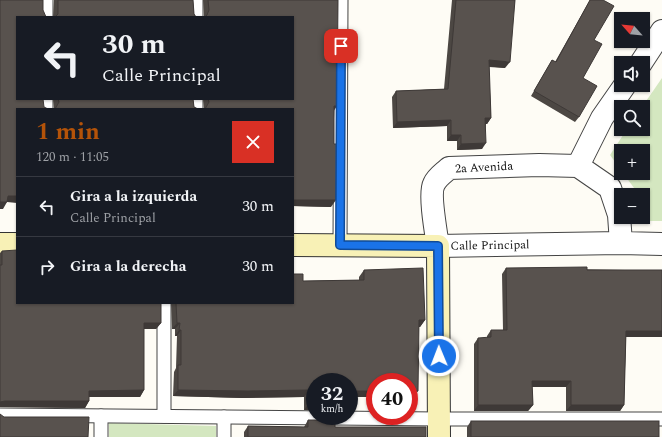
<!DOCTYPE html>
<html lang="es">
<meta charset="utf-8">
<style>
:root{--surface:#171b24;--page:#20242c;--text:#f1f3f6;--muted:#9ea1a6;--line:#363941;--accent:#b45309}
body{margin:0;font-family:Spectral,serif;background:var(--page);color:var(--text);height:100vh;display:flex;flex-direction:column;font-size:15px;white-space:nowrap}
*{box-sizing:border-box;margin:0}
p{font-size:13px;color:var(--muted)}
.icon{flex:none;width:22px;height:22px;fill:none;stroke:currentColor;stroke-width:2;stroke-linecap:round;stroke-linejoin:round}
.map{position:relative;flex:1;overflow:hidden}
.side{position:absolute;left:16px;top:108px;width:278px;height:196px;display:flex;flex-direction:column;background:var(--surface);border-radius:0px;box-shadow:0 1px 3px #0004}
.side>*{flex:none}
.guide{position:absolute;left:16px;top:16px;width:278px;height:84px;border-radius:0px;box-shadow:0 1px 3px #0004;background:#171b24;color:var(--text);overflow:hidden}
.needle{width:26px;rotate:297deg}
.tools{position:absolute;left:614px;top:12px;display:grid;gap:8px}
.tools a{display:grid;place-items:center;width:36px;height:36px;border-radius:0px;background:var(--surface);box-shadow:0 1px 3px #0004;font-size:20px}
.speed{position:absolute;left:306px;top:373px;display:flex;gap:8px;font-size:20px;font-weight:700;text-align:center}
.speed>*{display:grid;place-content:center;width:52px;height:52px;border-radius:50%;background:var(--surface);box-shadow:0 1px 3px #0004;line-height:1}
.speed small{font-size:10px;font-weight:400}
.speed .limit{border:6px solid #d22;background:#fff;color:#111}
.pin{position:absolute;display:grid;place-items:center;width:34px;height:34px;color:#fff;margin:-17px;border-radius:8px;box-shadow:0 2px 6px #0006}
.me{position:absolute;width:44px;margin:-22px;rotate:359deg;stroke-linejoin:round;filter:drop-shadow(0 0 3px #0008)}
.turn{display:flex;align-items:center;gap:14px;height:84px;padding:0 20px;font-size:18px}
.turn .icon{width:52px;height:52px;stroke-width:2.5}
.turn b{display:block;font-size:28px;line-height:34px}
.round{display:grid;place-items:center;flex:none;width:42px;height:42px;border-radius:0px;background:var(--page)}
.overview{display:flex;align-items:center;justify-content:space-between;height:68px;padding:0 20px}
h1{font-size:24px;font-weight:700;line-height:30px;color:var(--accent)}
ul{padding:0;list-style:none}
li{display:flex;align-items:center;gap:12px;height:60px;padding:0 20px;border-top:1px solid var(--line)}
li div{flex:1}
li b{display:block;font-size:15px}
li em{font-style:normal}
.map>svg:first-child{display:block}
.green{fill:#d4e7c0}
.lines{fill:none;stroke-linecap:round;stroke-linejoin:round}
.lane-casing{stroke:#444;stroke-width:15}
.street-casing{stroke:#444;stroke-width:24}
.secondary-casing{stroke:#333;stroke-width:24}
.lane{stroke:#fff;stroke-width:13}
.street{stroke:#fff;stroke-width:22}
.secondary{stroke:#f8f1b6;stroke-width:22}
.wall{fill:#4c4743}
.shaded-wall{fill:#3e3937}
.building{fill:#58524e;stroke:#3e3937}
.route-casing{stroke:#114b97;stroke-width:10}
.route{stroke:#1a73e8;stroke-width:7}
.labels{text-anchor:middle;stroke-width:4;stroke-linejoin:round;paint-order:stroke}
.street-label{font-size:12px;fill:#111;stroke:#fff}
</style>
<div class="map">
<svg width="662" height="437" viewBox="0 0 662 437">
<rect width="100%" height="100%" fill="#fefcf5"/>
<g class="green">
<polygon points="662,78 662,221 643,221 643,195 638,195 637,192 623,173 643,173 643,151 621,151 621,170 610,155 627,129 643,129 642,107"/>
<polygon points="109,423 216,426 216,437 109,437"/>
</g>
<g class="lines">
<defs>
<g id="lane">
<polyline points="46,17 46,0"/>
<polyline points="196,17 196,0"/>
<polyline points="46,109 46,99"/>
<polyline points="196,109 196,99"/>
<polyline points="340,245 341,0"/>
<polyline points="164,303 164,416"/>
<polyline points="0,415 439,419 662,419"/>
<polyline points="101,437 101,416"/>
<polyline points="224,437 224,417"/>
</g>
<g id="street">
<polyline points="641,63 662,31"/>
<polyline points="578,166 602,118 625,85"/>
<path d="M621,243L619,215L610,188L578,166L539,165L449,168C444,173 437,177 434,184C429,193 436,233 438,246L621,243L662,244"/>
</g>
<g id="secondary">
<polyline points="0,244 17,244"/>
<polyline points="293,245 438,246 439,437"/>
</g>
</defs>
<use href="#lane" class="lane-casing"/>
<use href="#street" class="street-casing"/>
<use href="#secondary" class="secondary-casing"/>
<use href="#lane" class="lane"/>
<use href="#street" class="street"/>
<use href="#secondary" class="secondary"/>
</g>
<g class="wall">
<polygon points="54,0 193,0 194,14 196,17 53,17"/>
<polygon points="203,0 338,0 331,207 293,206 293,109 204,109 203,99 293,99 293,17 204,17"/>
<polygon points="452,0 515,0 505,68 489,67 491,118 487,124 486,124 482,149 457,150 457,141 447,141 447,126 393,128 392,97 396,91 444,89"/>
<polygon points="590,0 603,0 594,40 583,78 579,117 575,122 531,96 552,60 555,62"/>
<polygon points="53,99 193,99 194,107 198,109 54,109"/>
<polygon points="2,251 17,303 161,323 156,329 144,329 144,390 140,397 89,397 89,401 85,408 0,407 0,253"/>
<polygon points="506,268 625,270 662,270 662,337 626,337 624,405 620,411 566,411 566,387 532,387 533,405 528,411 474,411 474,344 478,338 487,338 487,336 491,330 503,330 502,274"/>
<polygon points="364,270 425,320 420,327 419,327 414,397 349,382 315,410 304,410 304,397 243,398 173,396 174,372 176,368 177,336 175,336 175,329 172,329 171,303 293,303 303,281 359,280 359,277"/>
<polygon points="308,420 335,427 426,437 244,437 244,432 248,426 304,427"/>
<polygon points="471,421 659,437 467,437 467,427"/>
</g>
<g class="shaded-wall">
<polygon points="489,60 510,62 505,68 485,66"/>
<polygon points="334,106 337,106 333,112"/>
<polygon points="485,118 491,118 487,124 481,124"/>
<polygon points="451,120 447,126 393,128 397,122"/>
<polygon points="451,135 461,135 457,141 447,141"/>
<polygon points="486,143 482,149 457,150 461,144"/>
<polygon points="8,196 17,196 17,203 7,202 3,209 0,209 0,202"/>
<polygon points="293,200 336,200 331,207 293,206"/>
<polygon points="419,320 425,320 420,327 414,327"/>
<polygon points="144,323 161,323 156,329 139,329"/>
<polygon points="177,323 180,323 175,329 172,329"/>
<polygon points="179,330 181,330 177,336 175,336"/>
<polygon points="626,331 662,331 662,337 622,337"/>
<polygon points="532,381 571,381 566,387 528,387"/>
<polygon points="144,390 140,397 85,397 89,391"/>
<polygon points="178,390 309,390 304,397 243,398 173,396"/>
<rect x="349" y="391" width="26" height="6"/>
<polygon points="409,391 418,391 414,397 409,397"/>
<polygon points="5,401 89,401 85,408 0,407 0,402"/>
<polygon points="309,403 315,403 315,410 304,410"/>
<polygon points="478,405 533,405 528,411 474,411"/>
<polygon points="571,405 624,405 620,411 566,411"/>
</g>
<g class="building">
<polygon points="0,0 43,0 43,10 46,17 17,17 17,99 43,99 44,107 48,109 17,109 17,196 8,196 7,202 0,202"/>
<polygon points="58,0 193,0 194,14 196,17 55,17 58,14"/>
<polygon points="208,0 338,0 337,106 334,106 334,144 337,144 336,200 293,200 293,109 205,109 209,102 208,99 293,99 293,17 205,17 207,15 209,10"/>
<polygon points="456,0 515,0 510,62 489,60 491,118 485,118 486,143 461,144 461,135 451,135 451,120 397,122 396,91 448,89"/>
<polygon points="590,0 603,0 614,6 594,40 602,44 583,78 597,86 579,117 534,91 552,60 556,62"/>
<polygon points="58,99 193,99 194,107 198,109 55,109 59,102"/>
<polygon points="17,250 17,303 161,303 161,323 144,323 144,390 89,391 89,401 5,401 0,402 0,265 2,265 2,251"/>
<polygon points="587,267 587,270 662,270 662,331 626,331 624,405 571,405 571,381 532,381 533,405 478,405 478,338 491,337 491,330 507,330 506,268"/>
<polygon points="423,268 425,320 419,320 418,391 409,391 409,382 375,382 375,391 349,391 349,382 315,382 315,403 309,403 309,390 248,391 178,390 178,365 181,365 181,330 179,330 180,323 177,323 176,303 293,303 293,274 303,274 303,281 364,280 364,270"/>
<polygon points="0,414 4,417 89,417 88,437 0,437"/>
<polygon points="308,420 335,420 335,427 426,427 426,437 248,437 248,426 308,427"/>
<rect x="471" y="421" width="188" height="16"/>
</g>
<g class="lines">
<defs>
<polyline id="route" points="341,46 340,245 438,246 439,356"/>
</defs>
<use href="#route" class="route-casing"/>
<use href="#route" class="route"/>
</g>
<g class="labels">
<g class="street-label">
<text transform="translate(484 167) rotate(-3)" y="4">2a Avenida</text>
<text transform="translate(490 245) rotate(-1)" y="4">Calle Principal</text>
</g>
</g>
</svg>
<div class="tools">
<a><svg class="needle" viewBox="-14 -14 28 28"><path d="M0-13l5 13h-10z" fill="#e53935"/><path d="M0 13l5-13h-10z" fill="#9ea1a6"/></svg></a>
<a><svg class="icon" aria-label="sound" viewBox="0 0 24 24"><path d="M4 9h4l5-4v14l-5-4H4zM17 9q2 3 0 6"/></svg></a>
<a><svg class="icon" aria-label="search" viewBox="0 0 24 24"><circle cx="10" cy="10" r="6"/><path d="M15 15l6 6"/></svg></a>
<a>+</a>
<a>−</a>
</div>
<div class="speed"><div>32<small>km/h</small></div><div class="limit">40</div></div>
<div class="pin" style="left:341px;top:46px;background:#d93025"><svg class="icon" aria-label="arrive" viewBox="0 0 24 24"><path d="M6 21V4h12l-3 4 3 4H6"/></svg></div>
<svg class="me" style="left:439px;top:356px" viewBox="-20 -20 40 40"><circle r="17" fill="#1a73e8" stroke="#fff" stroke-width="3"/><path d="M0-11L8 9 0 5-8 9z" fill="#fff"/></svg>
<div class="guide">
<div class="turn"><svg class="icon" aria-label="left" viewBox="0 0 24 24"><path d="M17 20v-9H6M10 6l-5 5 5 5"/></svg><div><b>30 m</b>Calle Principal</div></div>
</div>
<section class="side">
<div class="overview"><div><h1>1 min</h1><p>120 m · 11:05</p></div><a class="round" style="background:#d93025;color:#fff"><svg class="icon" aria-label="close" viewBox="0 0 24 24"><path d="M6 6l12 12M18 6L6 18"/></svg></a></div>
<ul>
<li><svg class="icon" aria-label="left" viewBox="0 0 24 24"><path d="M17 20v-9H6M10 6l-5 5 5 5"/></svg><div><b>Gira a la izquierda</b><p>Calle Principal</p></div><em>30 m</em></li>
<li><svg class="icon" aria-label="right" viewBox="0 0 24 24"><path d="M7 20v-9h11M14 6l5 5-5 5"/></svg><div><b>Gira a la derecha</b></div><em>30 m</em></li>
</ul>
</section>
</div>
